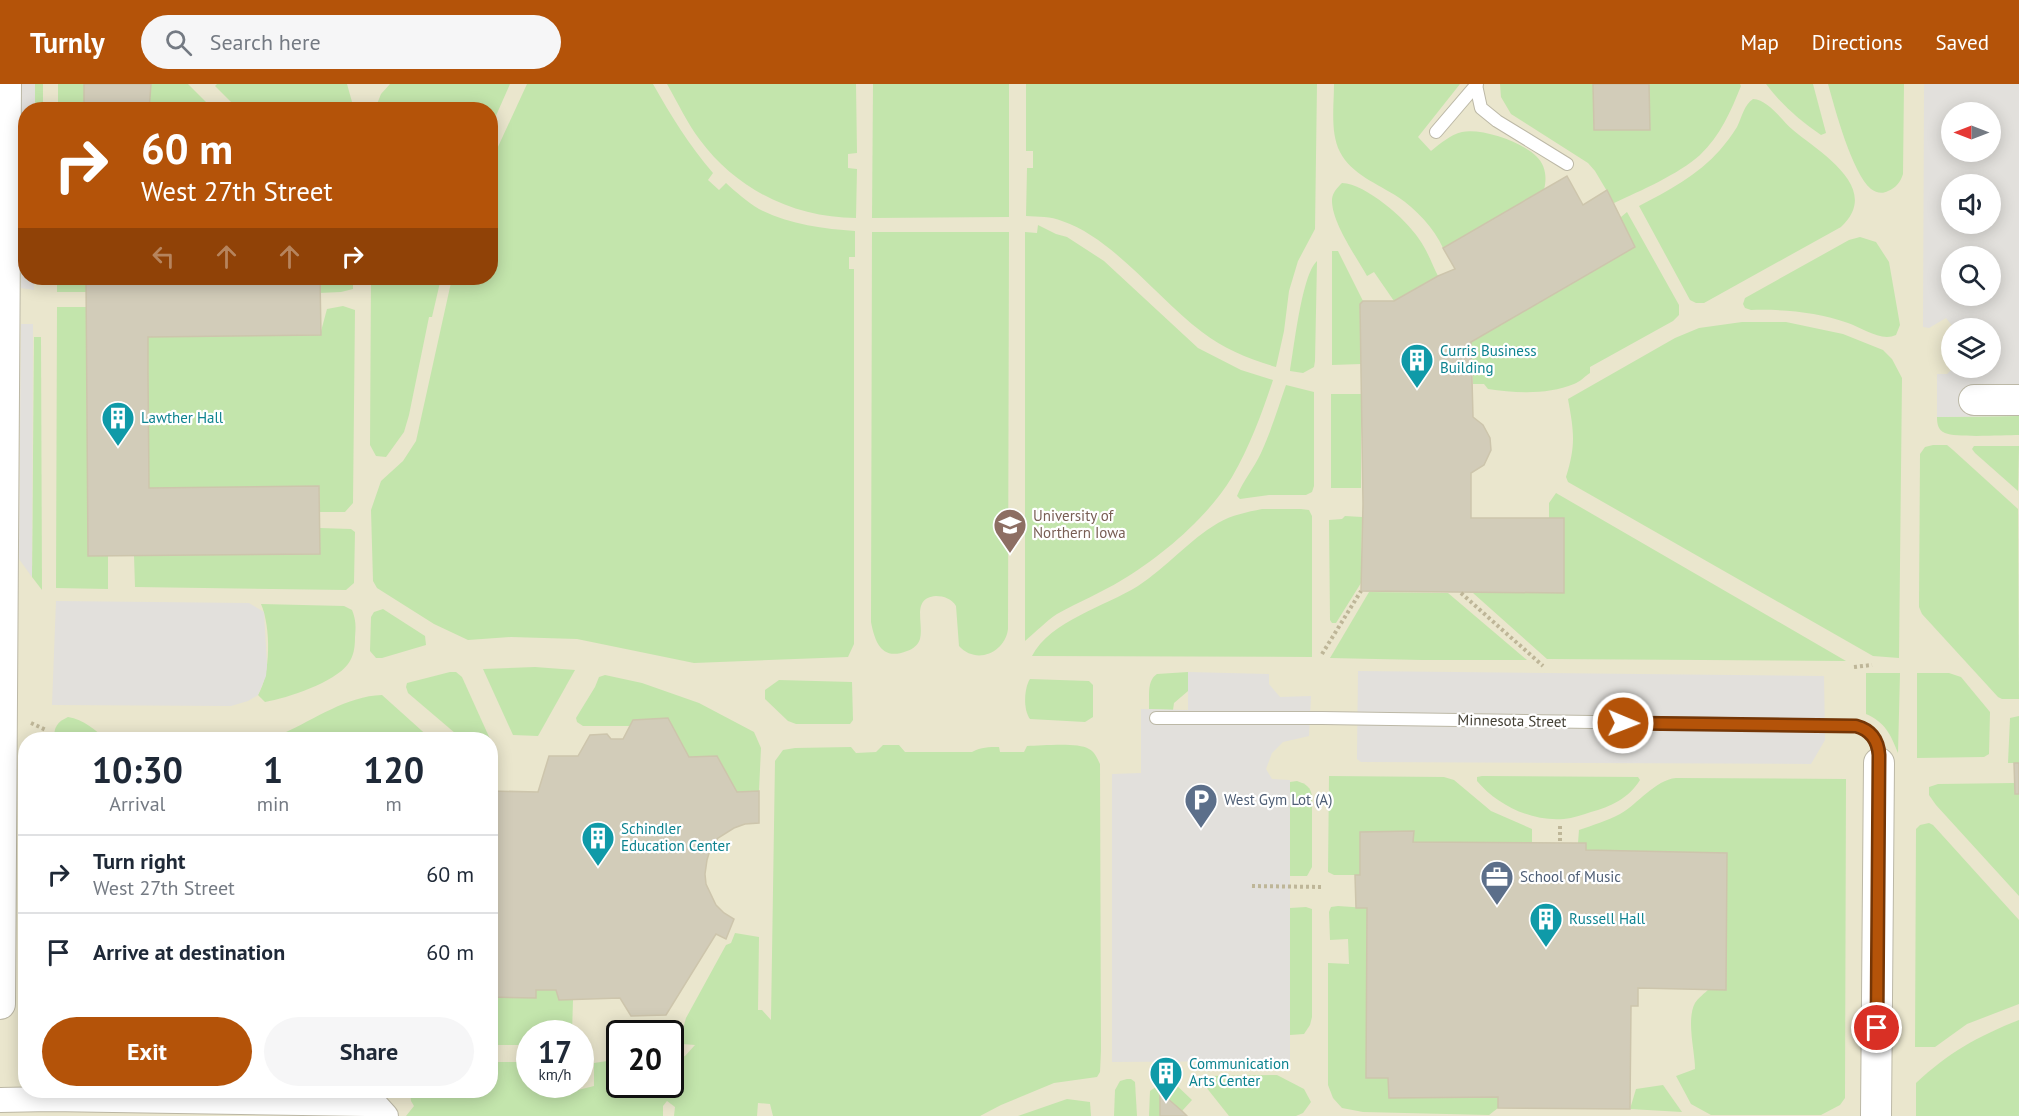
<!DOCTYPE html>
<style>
:root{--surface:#fff;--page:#f6f6f7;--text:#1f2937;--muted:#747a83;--line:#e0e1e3;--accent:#b45309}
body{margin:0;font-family:"PT Sans",sans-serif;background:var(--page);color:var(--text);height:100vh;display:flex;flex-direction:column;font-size:22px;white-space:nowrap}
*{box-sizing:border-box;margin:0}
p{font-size:20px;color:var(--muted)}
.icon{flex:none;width:33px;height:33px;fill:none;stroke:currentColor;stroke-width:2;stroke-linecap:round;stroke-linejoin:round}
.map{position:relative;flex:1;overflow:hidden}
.sheet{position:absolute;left:18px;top:648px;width:480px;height:366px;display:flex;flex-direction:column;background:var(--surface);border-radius:24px;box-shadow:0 3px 15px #0003}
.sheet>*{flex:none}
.top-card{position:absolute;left:18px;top:18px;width:480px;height:183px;border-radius:24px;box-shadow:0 3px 15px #0003;background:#b45309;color:#fff;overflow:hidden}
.needle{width:39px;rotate:270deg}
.buttons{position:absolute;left:1941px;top:18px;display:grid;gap:12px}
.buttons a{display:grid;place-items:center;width:60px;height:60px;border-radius:50%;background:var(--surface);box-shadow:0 3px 15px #0003;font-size:30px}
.speed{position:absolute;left:516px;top:936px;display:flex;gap:12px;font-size:30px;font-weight:700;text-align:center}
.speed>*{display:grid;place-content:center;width:78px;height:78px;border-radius:50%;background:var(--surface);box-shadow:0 3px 15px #0003;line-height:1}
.speed small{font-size:15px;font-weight:400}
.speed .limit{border:3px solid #111;border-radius:9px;background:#fff;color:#111}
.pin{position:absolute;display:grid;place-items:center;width:51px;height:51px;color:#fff;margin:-26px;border:3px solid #fff;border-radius:50%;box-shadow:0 2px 6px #0007}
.me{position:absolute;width:66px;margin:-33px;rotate:91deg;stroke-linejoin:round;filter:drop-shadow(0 0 4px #0008)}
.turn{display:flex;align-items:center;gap:21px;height:126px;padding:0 24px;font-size:27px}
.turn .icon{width:78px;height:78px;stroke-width:2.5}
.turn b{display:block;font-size:42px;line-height:51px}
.lanes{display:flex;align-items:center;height:57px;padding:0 24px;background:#0003;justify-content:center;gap:30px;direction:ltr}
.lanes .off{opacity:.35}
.eta{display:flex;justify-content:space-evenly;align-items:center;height:102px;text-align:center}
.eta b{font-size:36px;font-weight:700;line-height:42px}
.button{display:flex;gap:12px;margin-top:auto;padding:12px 24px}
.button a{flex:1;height:69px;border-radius:36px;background:var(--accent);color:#fff;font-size:24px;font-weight:700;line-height:69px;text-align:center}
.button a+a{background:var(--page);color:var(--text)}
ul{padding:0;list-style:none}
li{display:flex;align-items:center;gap:18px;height:78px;padding:0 24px;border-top:2px solid var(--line)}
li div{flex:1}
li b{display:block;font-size:22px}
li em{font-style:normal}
header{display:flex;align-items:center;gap:36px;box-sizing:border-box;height:84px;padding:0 30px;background:var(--accent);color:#fff}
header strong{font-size:28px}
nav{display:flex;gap:33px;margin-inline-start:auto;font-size:21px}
.search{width:420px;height:54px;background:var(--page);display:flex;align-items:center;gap:15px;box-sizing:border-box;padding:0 21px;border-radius:33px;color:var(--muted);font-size:22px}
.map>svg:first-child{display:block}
.education{fill:#eae6cd;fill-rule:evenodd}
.green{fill:#c3e5ac}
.parking{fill:#e2e0dc;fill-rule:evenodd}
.building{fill:#d2ccb9;stroke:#cdc5ac;stroke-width:1.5}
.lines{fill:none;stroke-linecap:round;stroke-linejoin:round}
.service-casing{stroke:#bcb8a6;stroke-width:14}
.minor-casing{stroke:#bcb8a6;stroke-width:26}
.tertiary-casing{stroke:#bcb8a6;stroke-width:32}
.path{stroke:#beb698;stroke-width:4;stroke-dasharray:3 3;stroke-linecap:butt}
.service{stroke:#fff;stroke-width:12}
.minor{stroke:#fff;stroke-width:24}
.tertiary{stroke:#fff;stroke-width:30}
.route-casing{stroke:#753606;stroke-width:15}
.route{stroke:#b45309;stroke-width:10}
.labels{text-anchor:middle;stroke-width:4.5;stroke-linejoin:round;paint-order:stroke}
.culture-label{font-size:15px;fill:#0d838f;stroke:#fff;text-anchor:start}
.education-label{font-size:15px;fill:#785e54;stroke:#fff;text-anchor:start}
.street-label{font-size:15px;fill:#433f34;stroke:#fff}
.service-label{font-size:15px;fill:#4e5e75;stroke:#fff;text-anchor:start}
</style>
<header>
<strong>Turnly</strong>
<div class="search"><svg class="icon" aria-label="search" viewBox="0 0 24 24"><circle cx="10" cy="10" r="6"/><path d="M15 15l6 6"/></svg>Search here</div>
<nav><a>Map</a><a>Directions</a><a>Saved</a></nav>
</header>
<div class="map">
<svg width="2019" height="1032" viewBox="0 0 2019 1032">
<rect width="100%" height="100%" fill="#f1efe3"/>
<path class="education" d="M0,0H2019V1032H0ZM26,26H490V194H26ZM1952,28H1990V68H1952ZM1952,100H1990V140H1952ZM1952,172H1990V212H1952ZM1952,244H1990V284H1952ZM26,656H490V1006H26ZM530,950H580V1000H530ZM620,950H670V1000H620Z"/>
<g class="green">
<rect x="35" y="0" width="8" height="25"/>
<polygon points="58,0 84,0 84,25 58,26"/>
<polygon points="151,0 188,0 213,25 167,25 164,22 149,22"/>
<polygon points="217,0 347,0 354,25 238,25 215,2"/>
<polygon points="390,0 510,0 491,43 490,26 375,25 381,10"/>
<path d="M527,0H653C671,32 689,61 713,89L708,96L719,106L726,99C736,108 747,118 759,125C787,140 824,145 855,147V173H849V185H854V560L848,573L694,579L577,555L511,553L468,556L434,540L377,504L373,497L371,426L381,397L403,377L416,357L452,194H490L491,78Z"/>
<path d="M667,0H856L857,69L848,70V84L857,85L856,134C795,134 737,106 700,56C687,39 678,19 667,0Z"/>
<polygon points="873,0 1009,0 1009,133 872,134"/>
<path d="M1026,0H1317L1315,145L1298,177L1289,207L1284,247L1276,283C1249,275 1224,265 1202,248C1158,215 1113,154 1062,137C1051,132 1038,133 1026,132L1027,84H1033V67H1026Z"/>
<path d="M1334,0H1460L1418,53L1431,67C1441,59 1450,51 1462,48C1482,44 1522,58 1536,72C1546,81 1547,94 1544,106L1443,164C1434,144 1416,125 1398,113C1378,100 1351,90 1340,68C1330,49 1334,21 1334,0Z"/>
<path d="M1500,0H1593L1594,46H1649V0H1740L1741,2C1731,27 1720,52 1700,71C1679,90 1640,107 1614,119L1595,87L1588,79L1511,30L1501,13Z"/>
<path d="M1766,0H1813L1826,49L1821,51C1800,37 1781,20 1766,0Z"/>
<path d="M1828,0H1904L1903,90C1901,97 1896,104 1888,107C1883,110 1876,109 1871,105C1852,89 1835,25 1828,0Z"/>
<path d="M1753,15C1769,16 1781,36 1793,46C1819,68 1883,104 1841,143L1704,219H1696L1690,216L1639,122C1668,107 1698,91 1720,66C1726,59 1732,51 1737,43C1742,33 1744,21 1753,15Z"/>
<path d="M1342,99C1366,100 1406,135 1419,155C1427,166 1432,180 1438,192L1394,217L1374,188L1367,192C1356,172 1331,138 1332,115C1333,108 1337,104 1342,99Z"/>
<path d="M1627,128L1679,221V231L1673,237L1590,283V289C1585,292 1580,298 1574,300C1548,311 1515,309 1488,305L1484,300H1473L1471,258Z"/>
<path d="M1038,141L1056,150L1067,153L1104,177L1198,264L1241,286L1273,296C1262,329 1250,362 1232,393C1209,432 1161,473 1122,496C1101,509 1078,518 1057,530C1045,538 1036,548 1025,557V148L1037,149Z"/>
<path d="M872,148H1009L1008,545C1005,569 976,581 959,562L956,522C952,515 944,512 936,512C911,514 924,539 920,555C918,561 913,565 907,567C882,577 875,559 871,538Z"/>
<path d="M1860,153L1876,158L1889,178L1900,241L1896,251C1881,258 1863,244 1848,239C1817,228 1784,225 1751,226L1745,224L1743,220L1745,214L1849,156Z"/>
<polygon points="1332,167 1338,167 1363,217 1360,220 1361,280 1332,281"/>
<path d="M1317,177L1315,277L1314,283L1303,289L1290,287C1294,264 1302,190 1317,177Z"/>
<rect x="57" y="194" width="29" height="14"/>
<polygon points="320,194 353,194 353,205 341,208 319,209"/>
<polygon points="371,194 441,194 432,233 429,233 409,331 404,348 386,373 376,372 370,361"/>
<polygon points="343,222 355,226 353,419 345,428 320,428 319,402 149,404 148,253 320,251 327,225"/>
<polygon points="57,223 86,223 88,472 108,472 108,505 56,504"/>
<path d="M1742,238H1786L1843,250L1883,266L1892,275L1902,294L1899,574L1873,572L1568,398L1566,393C1576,361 1574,348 1568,315L1675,254L1699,244Z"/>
<polygon points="34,253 41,253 42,506 32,493"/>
<path d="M1286,301L1314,308V402L1312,408L1306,411H1269L1240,415L1237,412C1243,397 1254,384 1261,369C1271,347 1278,324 1286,301Z"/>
<rect x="1331" y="310" width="30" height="94"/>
<path d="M2019,332V351C2003,351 1957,354 1945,349C1938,346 1937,340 1937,333Z"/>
<polygon points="1933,361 1947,361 1953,366 2018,425 2019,615 2002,615 1998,613 1922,530 1919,523 1920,370 1925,363"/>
<polygon points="1974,362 2019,362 2018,407 1975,369 1972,365"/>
<polygon points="1556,409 1846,577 1547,575 1473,509 1564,509 1564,435 1549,434 1549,419"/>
<path d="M1262,425H1301L1309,426L1312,432V573L1032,572C1050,537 1106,522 1138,502C1167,483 1189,456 1218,439C1232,431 1247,428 1262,425Z"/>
<polygon points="1345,432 1362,433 1361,499 1336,539 1332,539 1330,536 1329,436 1342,435"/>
<polygon points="320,444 351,445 355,448 354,499 346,506 135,503 134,471 320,470"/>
<polygon points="1369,508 1448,509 1527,576 1422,576 1330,574"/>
<path d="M261,520L344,522L352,526C356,536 356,543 355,553C355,563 354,572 348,580C335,598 288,614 265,618L258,611C271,590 271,543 261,520Z"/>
<polygon points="383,525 425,552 426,561 382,574 376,574 370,567 371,533 374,528"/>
<polygon points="535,583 575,586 538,652 513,651 483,585"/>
<polygon points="450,588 456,588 462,593 490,655 462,655 408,609 406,603 407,599"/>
<path d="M1188,588V607L1174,619L1173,626L1149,625C1150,614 1146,597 1157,590Z"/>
<path d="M1866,589H1900L1898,669C1891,651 1885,638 1866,630Z"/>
<polygon points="1917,589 1949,589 1961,593 1990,628 1989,670 1984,673 1917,674"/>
<polygon points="605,591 642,599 699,619 754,648 761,664 759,707 737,708 717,672 689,673 668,635 633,636 630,642 583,642 577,638 576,634 595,603 599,593"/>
<path d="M1030,595L1089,597L1093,601V633L1085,638L1030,635C1023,626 1024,604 1030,595Z"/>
<polygon points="779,596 852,598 853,636 850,640 796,640 788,637 765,615 765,606"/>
<path d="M382,611L431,655L281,654L284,649C315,635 347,612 382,611Z"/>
<polygon points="2019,632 2019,679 2008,679 2010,634"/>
<path d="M68,633C84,635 95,647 107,655H54C54,643 57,638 68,633Z"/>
<polygon points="192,650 246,652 251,655 181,655"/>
<path d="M883,661H899L905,668H972C982,663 988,663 999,663L1000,668H1024L1027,662C1042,662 1077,658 1089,665C1095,668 1097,674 1100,680L1101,967L1100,988L1097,993L1054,999L1001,1021L980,1032H773L770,1020L758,1019L757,1032H674L675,1023L667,1017L663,1022V1032H406L414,1022L411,1017L410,1007L490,1006L491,978H529L530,1000L577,1001L578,1006L594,1002V979L607,977L612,963L619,961L620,1000H670L671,955L681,973L685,972L695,961L682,960L679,958L686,934L726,861L731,859L735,849L759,853L758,926H762L771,936L775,677L783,666L795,664L851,663L856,669L876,668Z"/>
<polygon points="1329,692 1444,693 1454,696 1491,727 1532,745 1532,759 1413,758 1412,749 1360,791 1334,791 1328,788"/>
<path d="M1482,692L1638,693L1640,696C1629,714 1610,723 1591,728C1582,731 1573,734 1564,735C1532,738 1497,721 1477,697V693Z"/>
<path d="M1676,694L1846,695L1845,1014L1840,1021L1821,1031H1711L1691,1020L1676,992L1695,985C1695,967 1686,936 1695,919C1698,914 1705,909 1709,905H1726L1727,770L1586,766V759H1578L1579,746C1593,741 1607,737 1620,730C1638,720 1655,696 1676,694Z"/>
<path d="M1297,697C1306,700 1311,703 1312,713V783L1307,792H1290V698Z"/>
<polygon points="2014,699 2015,710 2019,710 2019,812 1936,721 1929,711 1929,703 1938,700"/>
<polygon points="1929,739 1933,741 2019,836 2019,920 1967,940 1935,963 1915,963 1916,745 1920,741"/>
<polygon points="1338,822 1367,824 1366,994 1388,994 1389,1014 1498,1013 1498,1024 1489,1031 1363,1028 1342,1024 1333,1014 1328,1001 1328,879 1349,880 1348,855 1330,856 1329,828 1331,823"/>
<polygon points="1306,823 1312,825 1312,933 1310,941 1304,950 1290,951 1290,824"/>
<polygon points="490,906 492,913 536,914 536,906 556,906 559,916 573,916 572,949 530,950 529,961 491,961"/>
<path d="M2019,936V1032H1916V999C1948,969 1978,952 2019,936Z"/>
<polygon points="647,941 662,945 665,949 620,950 619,955 617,949 638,947"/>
<polygon points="1277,991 1304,1005 1311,1018 1303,1029 1296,1032 1229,1032 1202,998 1207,992"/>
<polygon points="1127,995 1131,995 1135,998 1137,1032 1114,1032 1115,1006 1120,997"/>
<polygon points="1166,996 1173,998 1192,1016 1182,1027 1160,1009 1160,1032 1149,1032 1150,1007"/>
<polygon points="1663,1001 1682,1028 1630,1025 1636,1005"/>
<polygon points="1067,1015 1090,1018 1091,1032 1018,1032"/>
</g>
<g class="parking">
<polygon points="21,0 35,0 35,25 26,26 26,194 34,194 34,206 21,204"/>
<path d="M1924,0H2019V332L1937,333V290H1947L1953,284H1990V244H1954L1946,234L1929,244L1923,243ZM1952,28H1990V68H1952ZM1952,100H1990V140H1952ZM1952,172H1990V212H1952Z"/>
<polygon points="21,240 33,240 32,493 19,475"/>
<polygon points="56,517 249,519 264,528 267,581 266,592 258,611 248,617 231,622 52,621"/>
<polygon points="1358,587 1824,592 1825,656 1811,680 1361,678 1357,675"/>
<polygon points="1188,588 1269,590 1269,600 1280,613 1311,612 1309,652 1283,658 1272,669 1266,685 1272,695 1290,696 1290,977 1112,978 1112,690 1141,689 1141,625 1188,626"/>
</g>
<g class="building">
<polygon points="84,0 151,0 149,26 84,26"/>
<polygon points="1593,0 1649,0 1650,46 1594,46"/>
<polygon points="1567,92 1583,121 1607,106 1635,163 1471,258 1473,333 1483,341 1490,354 1491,366 1484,381 1471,389 1471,434 1564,434 1564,509 1361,507 1363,420 1360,220 1363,217 1394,217 1438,192 1455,185 1443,164"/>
<polygon points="86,194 320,194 321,251 148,253 148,288 149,404 319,402 320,470 88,472"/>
<polygon points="668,634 689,673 717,672 737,708 759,707 759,739 745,740 734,744 718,754 710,766 707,776 705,790 706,800 716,821 724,829 734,835 726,855 716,850 666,931 631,932 620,914 559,916 556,906 536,906 536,914 491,913 490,707 538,708 549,672 578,672 590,651 607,650 611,655 623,655 633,636"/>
<polygon points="2014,679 2019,679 2019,710 2015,710"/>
<polygon points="1414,747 1413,758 1578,759 1586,759 1586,766 1727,769 1726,906 1638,904 1638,922 1631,922 1630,1025 1498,1024 1498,1013 1389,1014 1388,994 1366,994 1367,824 1356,824 1355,791 1360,791 1360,748"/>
<polygon points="1160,1008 1182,1027 1187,1032 1160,1032"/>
</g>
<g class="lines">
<defs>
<g id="service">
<polyline points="1476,1 1481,24 1497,37 1567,80"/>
<polyline points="1436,48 1477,0"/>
<path d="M1156,634H1322L1856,642C1874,647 1879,660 1879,679"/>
</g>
<polyline id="minor" points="0,1016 50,1015 366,1020 377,1022 386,1032"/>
<g id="tertiary">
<polyline points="1974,316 2019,316"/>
<polyline points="0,920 6,0"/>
<polyline points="1876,1032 1879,679"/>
</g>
</defs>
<use href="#service" class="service-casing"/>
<use href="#minor" class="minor-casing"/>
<use href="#tertiary" class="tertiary-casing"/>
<g class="path">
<polyline points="1461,509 1543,582"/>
<polyline points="1322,570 1361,507"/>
<polyline points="1854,583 1872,581"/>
<polyline points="31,639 46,646"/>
<polyline points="1560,742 1560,759"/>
<polyline points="1252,802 1321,803"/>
</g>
<use href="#service" class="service"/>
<use href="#minor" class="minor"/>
<use href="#tertiary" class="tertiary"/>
</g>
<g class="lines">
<defs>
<path id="route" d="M1623,639L1856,642C1871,646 1878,656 1879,671L1877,944"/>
</defs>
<use href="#route" class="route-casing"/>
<use href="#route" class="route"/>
</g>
<defs>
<symbol id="building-pin" viewBox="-11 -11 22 30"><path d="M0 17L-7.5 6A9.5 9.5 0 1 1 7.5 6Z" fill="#0f9aa8" stroke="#fff"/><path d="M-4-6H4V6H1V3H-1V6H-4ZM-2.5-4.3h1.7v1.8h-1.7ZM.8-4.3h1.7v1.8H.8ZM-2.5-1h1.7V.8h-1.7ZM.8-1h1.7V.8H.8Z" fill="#fff"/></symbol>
<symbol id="university-pin" viewBox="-11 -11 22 30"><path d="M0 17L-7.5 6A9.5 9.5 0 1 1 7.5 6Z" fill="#8d6e63" stroke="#fff"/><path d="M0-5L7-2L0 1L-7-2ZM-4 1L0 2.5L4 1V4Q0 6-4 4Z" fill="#fff"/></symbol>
<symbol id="parking-pin" viewBox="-11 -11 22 30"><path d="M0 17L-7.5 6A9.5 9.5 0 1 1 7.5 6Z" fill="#5c6f8a" stroke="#fff"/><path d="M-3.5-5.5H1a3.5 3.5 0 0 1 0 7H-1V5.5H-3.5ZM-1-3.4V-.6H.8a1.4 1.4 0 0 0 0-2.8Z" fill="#fff"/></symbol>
<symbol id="office-pin" viewBox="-11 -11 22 30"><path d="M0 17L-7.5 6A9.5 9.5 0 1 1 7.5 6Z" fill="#5c6f8a" stroke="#fff"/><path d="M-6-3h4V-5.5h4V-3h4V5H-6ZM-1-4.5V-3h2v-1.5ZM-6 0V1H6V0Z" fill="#fff"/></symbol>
</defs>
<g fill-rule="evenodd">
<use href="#building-pin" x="1398" y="257" width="38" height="52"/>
<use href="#building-pin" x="99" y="315" width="38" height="52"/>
<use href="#university-pin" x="991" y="422" width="38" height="52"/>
<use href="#parking-pin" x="1182" y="697" width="38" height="52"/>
<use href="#building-pin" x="579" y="735" width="38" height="52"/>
<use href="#office-pin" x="1478" y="774" width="38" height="52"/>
<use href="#building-pin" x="1527" y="816" width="38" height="52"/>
<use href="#building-pin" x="1147" y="970" width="38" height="52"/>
</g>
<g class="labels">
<g class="culture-label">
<text x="1440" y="272">Curris Business<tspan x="1440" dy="17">Building</tspan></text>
<text x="141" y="339">Lawther Hall</text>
<text x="621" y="750">Schindler<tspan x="621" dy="17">Education Center</tspan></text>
<text x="1569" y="840">Russell Hall</text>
<text x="1189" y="985">Communication<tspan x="1189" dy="17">Arts Center</tspan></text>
</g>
<g class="education-label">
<text x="1033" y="437">University of<tspan x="1033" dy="17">Northern Iowa</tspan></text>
</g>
<g class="street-label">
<text transform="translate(1512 637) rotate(1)" y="5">Minnesota Street</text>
</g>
<g class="service-label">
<text x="1224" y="721">West Gym Lot (A)</text>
<text x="1520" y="798">School of Music</text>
</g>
</g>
</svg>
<div class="buttons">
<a><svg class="needle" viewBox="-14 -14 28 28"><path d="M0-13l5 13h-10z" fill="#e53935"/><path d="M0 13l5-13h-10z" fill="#747a83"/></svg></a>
<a><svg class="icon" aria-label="sound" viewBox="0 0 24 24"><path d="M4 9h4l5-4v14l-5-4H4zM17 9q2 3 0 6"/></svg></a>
<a><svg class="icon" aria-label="search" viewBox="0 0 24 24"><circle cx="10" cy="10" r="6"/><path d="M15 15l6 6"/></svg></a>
<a><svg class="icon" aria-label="layers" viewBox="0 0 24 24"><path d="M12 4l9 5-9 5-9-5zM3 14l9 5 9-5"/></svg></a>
</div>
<div class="speed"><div>17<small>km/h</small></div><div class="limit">20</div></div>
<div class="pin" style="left:1877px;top:944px;background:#d93025"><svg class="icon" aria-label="arrive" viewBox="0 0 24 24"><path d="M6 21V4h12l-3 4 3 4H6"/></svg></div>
<svg class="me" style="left:1623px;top:639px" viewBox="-20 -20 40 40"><circle r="17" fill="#b45309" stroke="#fff" stroke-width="3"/><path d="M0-11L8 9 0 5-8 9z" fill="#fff"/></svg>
<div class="top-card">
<div class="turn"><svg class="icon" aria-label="right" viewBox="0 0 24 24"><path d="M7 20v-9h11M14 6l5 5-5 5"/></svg><div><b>60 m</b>West 27th Street</div></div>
<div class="lanes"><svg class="icon off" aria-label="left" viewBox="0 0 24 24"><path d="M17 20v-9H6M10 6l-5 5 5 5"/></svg><svg class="icon off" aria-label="ahead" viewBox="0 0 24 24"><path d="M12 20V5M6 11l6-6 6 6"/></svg><svg class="icon off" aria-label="ahead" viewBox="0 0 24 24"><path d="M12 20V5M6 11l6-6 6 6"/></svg><svg class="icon" aria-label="right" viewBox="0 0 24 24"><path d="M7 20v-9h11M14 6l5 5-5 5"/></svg></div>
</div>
<section class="sheet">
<div class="eta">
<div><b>10:30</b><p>Arrival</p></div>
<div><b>1</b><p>min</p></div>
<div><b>120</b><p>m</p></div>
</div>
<ul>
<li><svg class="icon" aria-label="right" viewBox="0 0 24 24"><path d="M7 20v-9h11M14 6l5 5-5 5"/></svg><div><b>Turn right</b><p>West 27th Street</p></div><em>60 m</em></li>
<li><svg class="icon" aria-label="arrive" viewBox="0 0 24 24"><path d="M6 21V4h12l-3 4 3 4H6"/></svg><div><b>Arrive at destination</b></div><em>60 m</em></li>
</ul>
<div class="button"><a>Exit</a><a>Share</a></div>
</section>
</div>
